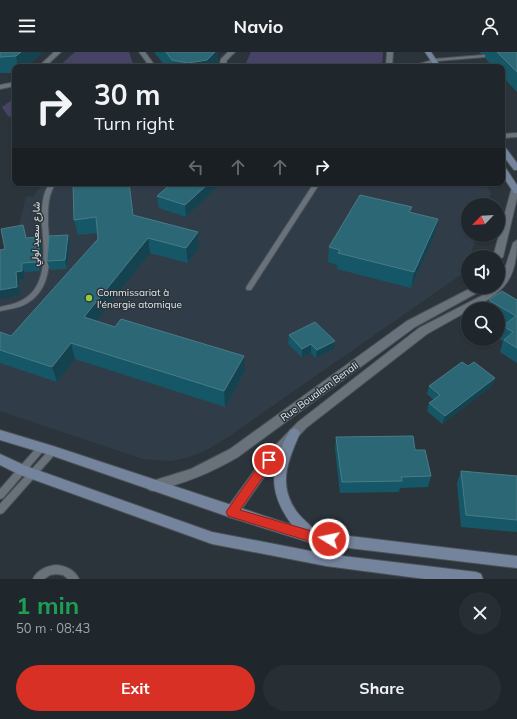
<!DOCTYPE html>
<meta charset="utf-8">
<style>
:root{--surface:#20272c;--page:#282f34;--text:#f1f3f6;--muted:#a2a5a9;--line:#3d4448;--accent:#d93025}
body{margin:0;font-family:Mulish,Vazirmatn,sans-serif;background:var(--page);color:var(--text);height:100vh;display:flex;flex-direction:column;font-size:15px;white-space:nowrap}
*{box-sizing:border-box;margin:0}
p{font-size:13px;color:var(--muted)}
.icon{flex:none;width:22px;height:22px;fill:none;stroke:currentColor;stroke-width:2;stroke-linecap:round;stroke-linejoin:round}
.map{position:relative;height:527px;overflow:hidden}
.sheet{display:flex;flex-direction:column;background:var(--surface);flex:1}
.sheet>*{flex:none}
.banner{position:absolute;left:12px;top:12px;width:493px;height:122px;border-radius:8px;box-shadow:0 1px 3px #0004,0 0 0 1px var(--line);background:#20272c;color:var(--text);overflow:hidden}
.needle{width:26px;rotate:245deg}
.fabs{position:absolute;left:461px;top:146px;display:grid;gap:8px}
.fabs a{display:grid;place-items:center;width:44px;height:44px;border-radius:50%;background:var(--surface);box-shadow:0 1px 3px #0004,0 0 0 1px var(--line);font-size:20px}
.pin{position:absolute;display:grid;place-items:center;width:34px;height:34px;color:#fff;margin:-17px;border:2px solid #fff;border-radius:50%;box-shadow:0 1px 4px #0007}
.me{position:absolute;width:44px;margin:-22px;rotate:280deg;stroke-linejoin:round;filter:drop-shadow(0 0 3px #0008)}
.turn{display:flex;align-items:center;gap:14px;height:84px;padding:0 16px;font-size:18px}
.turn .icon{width:52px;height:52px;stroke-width:2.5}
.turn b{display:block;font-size:28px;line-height:34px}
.lanes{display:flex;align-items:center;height:38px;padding:0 16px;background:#0003;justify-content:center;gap:20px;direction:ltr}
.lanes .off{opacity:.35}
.round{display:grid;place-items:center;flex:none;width:42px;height:42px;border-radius:21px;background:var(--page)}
.overview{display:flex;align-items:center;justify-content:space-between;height:68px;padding:0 16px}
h1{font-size:24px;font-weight:700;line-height:30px;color:#1e9e55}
.action{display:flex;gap:8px;margin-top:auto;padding:8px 16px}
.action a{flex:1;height:46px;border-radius:24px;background:var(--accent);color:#fff;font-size:16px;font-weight:700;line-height:46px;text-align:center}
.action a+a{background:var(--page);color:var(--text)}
header{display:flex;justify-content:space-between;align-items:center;height:52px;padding:0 16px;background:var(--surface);font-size:18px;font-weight:700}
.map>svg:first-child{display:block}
.built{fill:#303d49}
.green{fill:#474366}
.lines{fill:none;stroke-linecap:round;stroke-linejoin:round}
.service-casing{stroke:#4a5156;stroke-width:2}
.minor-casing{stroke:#4a5156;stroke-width:2}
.tertiary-casing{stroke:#4a5156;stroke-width:2}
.secondary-casing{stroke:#4a5156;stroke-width:2}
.service{fill:#69727a;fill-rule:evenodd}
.minor{fill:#69727a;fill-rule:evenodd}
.tertiary{fill:#69727a;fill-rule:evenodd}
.secondary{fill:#75849d;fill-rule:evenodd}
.wall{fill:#165767}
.shaded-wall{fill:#15424f}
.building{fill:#2c6775;stroke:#497b88}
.route{fill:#d93025;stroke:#8d1f18}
.poi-dot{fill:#90cd40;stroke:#2b343a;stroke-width:1.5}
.labels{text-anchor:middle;stroke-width:3;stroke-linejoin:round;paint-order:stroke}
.street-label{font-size:10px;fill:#e4e9ed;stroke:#2b343a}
.poi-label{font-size:10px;fill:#e4e9ed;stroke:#2b343a;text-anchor:start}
</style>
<header><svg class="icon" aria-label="menu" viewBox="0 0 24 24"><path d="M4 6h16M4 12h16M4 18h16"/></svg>Navio<svg class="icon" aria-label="person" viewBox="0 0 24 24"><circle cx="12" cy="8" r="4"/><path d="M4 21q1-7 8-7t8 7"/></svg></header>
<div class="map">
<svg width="517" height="527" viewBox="0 0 517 527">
<rect width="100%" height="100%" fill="#2b343a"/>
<polygon class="built" points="43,131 484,131 491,141 487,153 468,153 468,183 477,183 470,205 468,205 465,220 225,387 208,397 190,405 171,409 143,407 0,359 0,247 11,245 14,193 26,145 34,144"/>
<g class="green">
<polygon points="75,0 129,0 134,15 58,15"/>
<polygon points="251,0 383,0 382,15 244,15"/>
<polygon points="15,46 15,66 8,64 2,55"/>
</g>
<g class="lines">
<defs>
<g id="service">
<polygon points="483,3 485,3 485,5 437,9 417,15 410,15 432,8 434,7"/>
<polygon points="517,81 517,85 502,86 502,82"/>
<path d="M50,131H56C47,144 48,158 48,173C50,198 54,234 29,250C21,256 10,257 0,259V255C8,253 16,252 24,247C48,233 44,197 42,173C42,158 41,143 50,131Z"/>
<polygon points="314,131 320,131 251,238 247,238 246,236 247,234"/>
<polygon points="42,392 45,393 46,395 45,397 3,446 0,447 0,437 39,393"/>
<polygon points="53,396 56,397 57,399 56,401 3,461 0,462 0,452 50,397"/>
<path d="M56,513C66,514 75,518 79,527H68L63,523L56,522L50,523L44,527H33C37,518 47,514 56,513Z"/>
</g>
<g id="minor">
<polygon points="54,0 61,0 45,15 38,15"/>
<polygon points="139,0 145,0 156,15 150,15"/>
<polygon points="228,0 235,0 227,8 225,15 219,15 221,7"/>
<polygon points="387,0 393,0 392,15 386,15"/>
<polygon points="15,30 15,34 0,37 0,33"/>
</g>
<g id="tertiary">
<polygon points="512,135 517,135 517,146 503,205 498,208 498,205 493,205"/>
<path d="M517,188C517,227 505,239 472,257H468V259L427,282L306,376L273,412L237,464L232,466L227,464L226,460L227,456L265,404L298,370L419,276L487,241L493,235H498V228L506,213L513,191Z"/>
<path d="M473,235H486L484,237L415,275L238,405C211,421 183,432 153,439L149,438L147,434L149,430L191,417L230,397L407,269Z"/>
</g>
<g id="secondary">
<polygon points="425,0 431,0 441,15 435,15"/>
<polygon points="502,95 505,95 517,111 517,118 514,118 502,102"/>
<polygon points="502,115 505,115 517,133 517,141 514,141 502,123"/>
<path d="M294,376L298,378L300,381C288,409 277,432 297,460C302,467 311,473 316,480L517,504V516L315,492L232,466L53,404L0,388V378L53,394L292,473C266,438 271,414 290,378Z"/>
<polygon points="0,402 26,414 212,480 326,502 476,520 481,522 483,527 425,527 326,514 212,492 18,422 0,413"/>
</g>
</defs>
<use href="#service" class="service-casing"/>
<use href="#minor" class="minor-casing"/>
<use href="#tertiary" class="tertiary-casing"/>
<use href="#secondary" class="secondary-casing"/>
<use href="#service" class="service"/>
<use href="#minor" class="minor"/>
<use href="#tertiary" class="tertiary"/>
<use href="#secondary" class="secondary"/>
</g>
<g class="wall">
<polygon points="0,0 43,0 26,15 15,15 15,21 0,21"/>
<polygon points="154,0 217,0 218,14 217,15 166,15"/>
<polygon points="479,0 517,0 517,40 502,24 502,15 493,15 485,6 486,2 481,2"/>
<polygon points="73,131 133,163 198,180 199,195 188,211 150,201 96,269 245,319 225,355 75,307 57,330 0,311 0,280 11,284 98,187 98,181 78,183 74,168"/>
<polygon points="172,131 221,131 186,165 159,156 157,144"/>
<polygon points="411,160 435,182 411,236 337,217 337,213 328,210 329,195"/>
<polygon points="26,181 26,186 40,185 42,193 40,219 24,220 25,227 19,228 20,243 5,197"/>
<polygon points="70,191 67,217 50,218 47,209"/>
<polygon points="489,248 517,248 517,311 500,300 503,289 499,287 503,274 505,273 498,268 498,257 487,257"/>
<polygon points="289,283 334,297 316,306 311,301 302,305 288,292"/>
<polygon points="468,314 495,326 492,334 442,372 427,359 429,351 434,348 427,342 429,334"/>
<polygon points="336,385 415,398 431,424 428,435 400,436 399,440 340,441 335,397"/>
<polygon points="461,419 517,424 517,480 461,475 457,431"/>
</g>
<g class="shaded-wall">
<polygon points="21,0 43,0 26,15 18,15 16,4"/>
<polygon points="215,0 217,0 218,14 217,15 189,15 188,11"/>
<polygon points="209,131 221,131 186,165 185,153"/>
<polygon points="438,167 435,182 411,236 414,220"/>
<polygon points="198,180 199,195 188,211 186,196"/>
<polygon points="68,183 70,191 67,217 65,208"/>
<polygon points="40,185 42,193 40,219 38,210"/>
<polygon points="148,186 150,201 87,281 84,265"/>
<polygon points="22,211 24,220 25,227 19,228 20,243 0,247 0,238 16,220"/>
<polygon points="335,289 334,297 316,306 317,298"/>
<polygon points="71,291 75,307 57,330 52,315"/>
<polygon points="311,292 311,301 302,305 302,297"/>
<polygon points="244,304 245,319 225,355 224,339"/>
<polygon points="495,326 492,334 442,372 445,364"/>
</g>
<g class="building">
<polygon points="0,0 21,0 16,4 0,5"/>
<polygon points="166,0 215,0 207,8 188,11 172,8"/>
<polygon points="497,0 517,0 517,20"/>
<polygon points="73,131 129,131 133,163 198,180 186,196 148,186 84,265 115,275 121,267 244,304 224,339 71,291 52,315 0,298 0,280 11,284 98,187 96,165 74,168"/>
<polygon points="172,131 209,131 185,153 157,144"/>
<polygon points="360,143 412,155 409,160 438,167 414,220 338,201 340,198 329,195"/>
<polygon points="23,173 26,186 40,185 38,210 22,211 22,219 16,220 17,235 0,238 0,198 5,197 1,177"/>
<polygon points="68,183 65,208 47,209 49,184"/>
<polygon points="502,239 517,248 517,296 504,288 513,280 503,274 516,264 489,248"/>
<polygon points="315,270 335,289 317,298 311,292 302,297 289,283"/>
<polygon points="462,310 468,314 474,310 495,326 445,364 429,351 440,343 429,334"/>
<polygon points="413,384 415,398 425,398 431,424 401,425 402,429 342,430 336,385"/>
<polygon points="461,419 517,424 517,468 466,463"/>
</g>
<polygon class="route" points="269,404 272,405 274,408 272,412 240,458 315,480 334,484 335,487 334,491 329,493 315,491 228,464 226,460 228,457 265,405"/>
<circle class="poi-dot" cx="89" cy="246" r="4"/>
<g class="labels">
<g class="street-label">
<text transform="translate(35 182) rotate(-89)" y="4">شارع سعيد لولي</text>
<text transform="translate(319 339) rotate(-36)" y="4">Rue Boualem Benali</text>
</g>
<g class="poi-label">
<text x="97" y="244">Commissariat à<tspan x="97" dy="12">l'énergie atomique</tspan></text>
</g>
</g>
</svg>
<div class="fabs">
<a><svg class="needle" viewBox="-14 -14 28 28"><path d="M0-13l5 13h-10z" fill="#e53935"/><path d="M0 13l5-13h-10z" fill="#a2a5a9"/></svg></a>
<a><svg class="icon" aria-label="sound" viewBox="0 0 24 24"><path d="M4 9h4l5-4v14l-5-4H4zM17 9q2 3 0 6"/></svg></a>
<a><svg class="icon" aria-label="search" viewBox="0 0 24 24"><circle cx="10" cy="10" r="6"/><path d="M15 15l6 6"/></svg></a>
</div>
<div class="pin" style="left:269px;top:408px;background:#d93025"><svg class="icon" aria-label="arrive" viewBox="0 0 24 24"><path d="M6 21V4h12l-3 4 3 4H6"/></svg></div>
<svg class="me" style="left:329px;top:487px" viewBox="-20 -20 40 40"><circle r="17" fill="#d93025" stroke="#fff" stroke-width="3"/><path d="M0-11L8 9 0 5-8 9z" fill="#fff"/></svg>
<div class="banner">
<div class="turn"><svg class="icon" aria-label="right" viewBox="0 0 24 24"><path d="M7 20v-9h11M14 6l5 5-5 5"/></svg><div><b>30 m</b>Turn right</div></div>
<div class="lanes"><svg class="icon off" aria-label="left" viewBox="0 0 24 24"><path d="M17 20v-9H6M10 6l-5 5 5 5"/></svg><svg class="icon off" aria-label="ahead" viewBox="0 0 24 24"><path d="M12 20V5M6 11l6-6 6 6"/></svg><svg class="icon off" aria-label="ahead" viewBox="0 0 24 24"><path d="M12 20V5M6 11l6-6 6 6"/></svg><svg class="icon" aria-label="right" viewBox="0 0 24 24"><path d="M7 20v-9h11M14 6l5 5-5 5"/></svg></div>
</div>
</div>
<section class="sheet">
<div class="overview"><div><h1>1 min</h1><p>50 m · 08:43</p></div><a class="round"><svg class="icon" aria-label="close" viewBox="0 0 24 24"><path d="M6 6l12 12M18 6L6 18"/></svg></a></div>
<div class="action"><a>Exit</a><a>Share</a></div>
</section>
